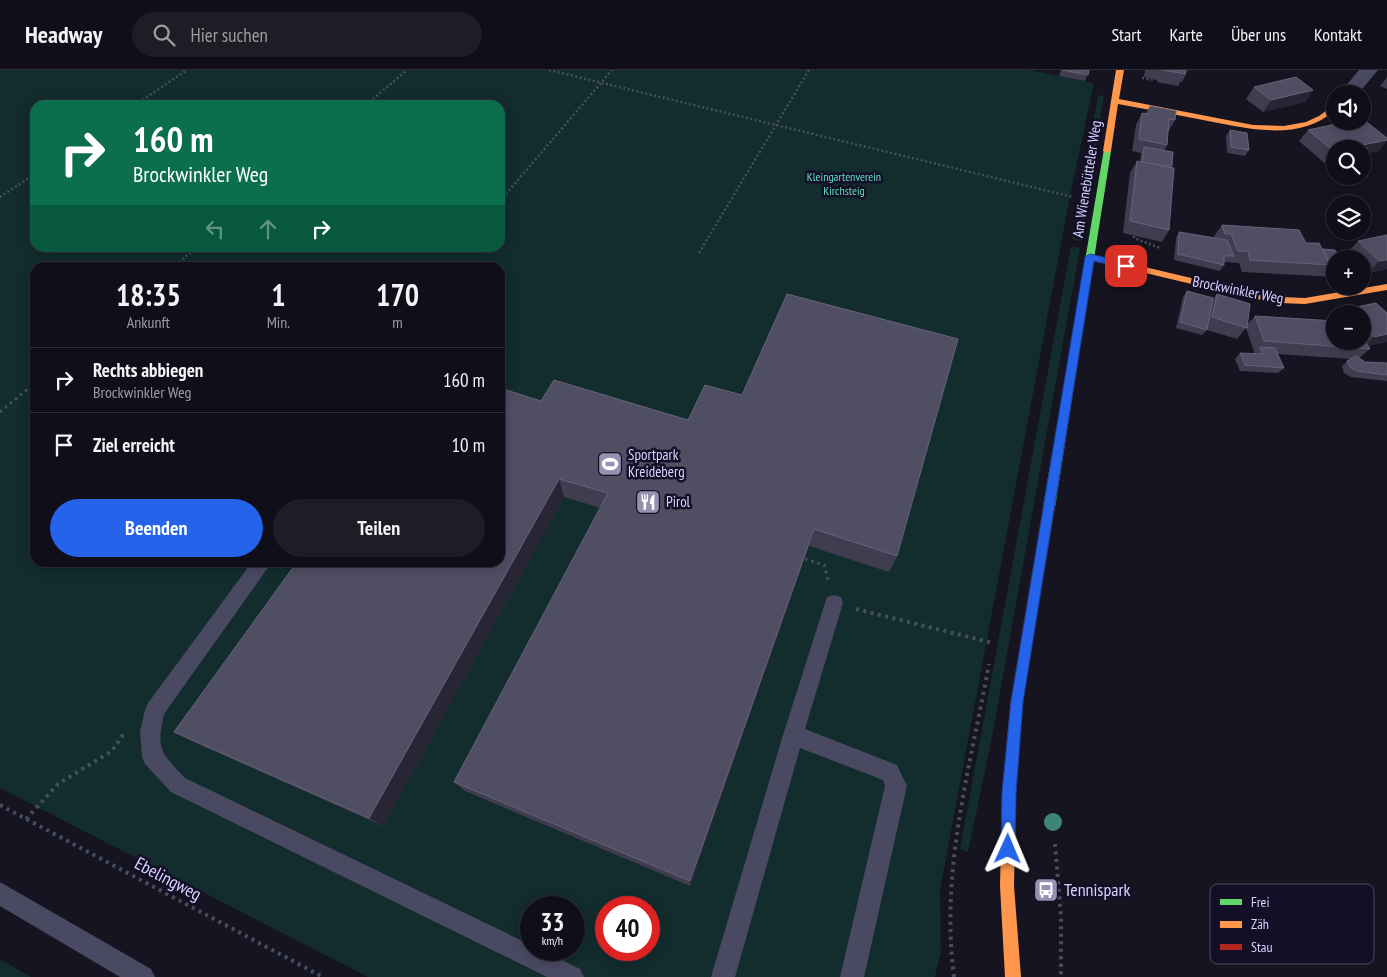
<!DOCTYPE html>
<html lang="de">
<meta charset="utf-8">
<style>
:root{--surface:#100f19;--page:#1e1d26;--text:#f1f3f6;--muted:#9c9ca2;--line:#302f38;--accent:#2563eb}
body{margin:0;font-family:"PT Sans Narrow",sans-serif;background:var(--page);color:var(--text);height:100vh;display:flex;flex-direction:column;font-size:19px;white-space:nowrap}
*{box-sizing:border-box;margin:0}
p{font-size:16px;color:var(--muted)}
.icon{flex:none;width:28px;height:28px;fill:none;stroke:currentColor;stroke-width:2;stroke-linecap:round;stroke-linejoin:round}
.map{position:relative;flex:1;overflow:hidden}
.side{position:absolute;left:30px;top:192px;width:475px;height:305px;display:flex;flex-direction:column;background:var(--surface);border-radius:15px;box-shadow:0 2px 12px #0003,0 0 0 1px var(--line)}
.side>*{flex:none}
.hud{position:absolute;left:30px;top:30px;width:475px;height:152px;border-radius:15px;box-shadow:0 2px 12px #0003,0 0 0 1px var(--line);background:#0b6e4f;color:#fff;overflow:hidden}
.tools{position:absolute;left:1326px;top:15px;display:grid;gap:10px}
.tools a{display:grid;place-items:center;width:45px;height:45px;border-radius:50%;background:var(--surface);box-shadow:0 2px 12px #0003,0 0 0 1px var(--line);font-size:25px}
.speed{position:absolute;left:520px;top:826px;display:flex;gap:10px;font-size:25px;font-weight:700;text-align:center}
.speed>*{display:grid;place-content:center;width:65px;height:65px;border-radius:50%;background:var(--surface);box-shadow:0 2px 12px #0003,0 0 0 1px var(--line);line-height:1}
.speed small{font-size:12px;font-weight:400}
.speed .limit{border:8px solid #d22;background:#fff;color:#111}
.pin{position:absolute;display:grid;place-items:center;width:42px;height:42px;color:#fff;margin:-21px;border-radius:10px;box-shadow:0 2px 8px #0006}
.me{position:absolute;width:55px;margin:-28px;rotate:1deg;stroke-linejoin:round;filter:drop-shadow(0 0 4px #0008)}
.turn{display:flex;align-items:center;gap:18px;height:105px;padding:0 20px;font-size:22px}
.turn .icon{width:65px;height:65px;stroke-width:2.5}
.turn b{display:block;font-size:35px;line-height:42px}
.lanes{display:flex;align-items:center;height:48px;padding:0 20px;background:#0003;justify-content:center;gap:25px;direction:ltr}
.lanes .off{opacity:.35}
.eta{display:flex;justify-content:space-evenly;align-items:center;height:85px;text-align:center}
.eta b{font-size:30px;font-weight:700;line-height:35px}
.button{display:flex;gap:10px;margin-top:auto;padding:10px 20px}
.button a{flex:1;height:58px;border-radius:30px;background:var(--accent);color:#fff;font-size:20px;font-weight:700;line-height:58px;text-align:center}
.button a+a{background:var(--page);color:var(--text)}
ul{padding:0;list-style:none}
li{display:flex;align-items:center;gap:15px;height:65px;padding:0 20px;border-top:1px solid var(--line)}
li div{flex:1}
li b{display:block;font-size:19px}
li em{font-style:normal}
header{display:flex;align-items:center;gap:30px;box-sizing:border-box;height:70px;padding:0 25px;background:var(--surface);border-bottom:1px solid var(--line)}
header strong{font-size:24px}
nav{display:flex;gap:28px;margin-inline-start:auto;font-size:18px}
.search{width:350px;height:45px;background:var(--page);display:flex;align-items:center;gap:12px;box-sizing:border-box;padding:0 18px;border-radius:28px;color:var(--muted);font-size:19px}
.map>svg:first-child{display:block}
.green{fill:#132c2d;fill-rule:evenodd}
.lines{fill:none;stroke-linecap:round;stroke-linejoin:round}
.path-far2{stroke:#44505f;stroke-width:2.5;stroke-dasharray:2 2.5;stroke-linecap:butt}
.path-far1{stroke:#44505f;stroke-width:3;stroke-dasharray:2.5 4;stroke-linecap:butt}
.path{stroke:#44505f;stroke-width:4;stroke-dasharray:3 4.5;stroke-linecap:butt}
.lane{fill:#4a4962;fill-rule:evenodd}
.street{fill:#4a4962;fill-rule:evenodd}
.fast{fill:#63d668;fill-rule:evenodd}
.slow{fill:#ff974d;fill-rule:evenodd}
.jam{fill:#b3261e;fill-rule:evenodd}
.tree{fill:#3e8478}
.wall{fill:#403d50}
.shaded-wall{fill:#282635}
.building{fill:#504e63;stroke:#66637b}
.route{fill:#2563eb;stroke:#184099}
.labels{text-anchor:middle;stroke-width:5;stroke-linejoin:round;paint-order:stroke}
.far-park-label{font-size:12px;fill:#5fe0c0;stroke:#130f26}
.street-label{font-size:15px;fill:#d9d4ff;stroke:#130f26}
.poi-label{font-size:15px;fill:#d9d4ff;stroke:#130f26;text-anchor:start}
.near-street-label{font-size:18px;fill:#d9d4ff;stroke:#130f26}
.near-poi-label{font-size:18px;fill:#d9d4ff;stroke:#130f26;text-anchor:start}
.key{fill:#130f26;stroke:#4e4a67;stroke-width:1}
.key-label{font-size:14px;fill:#d9d4ff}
</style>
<header>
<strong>Headway</strong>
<div class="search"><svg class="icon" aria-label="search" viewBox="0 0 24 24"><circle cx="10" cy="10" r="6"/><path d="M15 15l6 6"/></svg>Hier suchen</div>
<nav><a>Start</a><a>Karte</a><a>Über uns</a><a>Kontakt</a></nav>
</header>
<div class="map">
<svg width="1387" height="907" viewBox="0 0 1387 907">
<rect width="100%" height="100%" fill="#161421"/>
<g class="green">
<path d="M0,0H1029L1094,13L1070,126L940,820L941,881L935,907H368L0,718ZM35,35H500V178H35ZM35,198H500V492H35ZM531,838H574V880H531ZM606,838H649V880H606Z"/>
<polygon points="1104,25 1088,127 1080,125 1098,26"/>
<polygon points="1079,130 1088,131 1081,171 1073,170"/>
<polygon points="1071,176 1080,178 992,667 968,782 960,779"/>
<polygon points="0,889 31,907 0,907"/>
</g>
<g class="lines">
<g class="path-far2">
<polyline points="549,0 1073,127"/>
<polyline points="1142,8 1155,10"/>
<polyline points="135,35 187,0"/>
<polyline points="366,35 407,0"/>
<polyline points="0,127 35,104"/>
<polyline points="500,131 612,0"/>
<polyline points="1134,166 1134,168 1160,178"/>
<polyline points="699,183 809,0"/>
<polyline points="172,198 196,178"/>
</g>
<g class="path-far1">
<polyline points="0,342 35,313"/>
<polyline points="805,489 824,495 828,510"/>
</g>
<g class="path">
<polyline points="856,539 993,573"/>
<polyline points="0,735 323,907"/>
<polyline points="26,749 58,714 112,681 124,663"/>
<polyline points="1055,774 1061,847 1061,907"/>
<path d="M954,907C940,801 970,698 989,594"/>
</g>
<g class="lane">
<path d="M252,492H272L164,644C156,681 161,682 185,708L531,875V880H542L580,899L584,907H547L171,722L145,694L142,687L140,662L145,640L148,633Z"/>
<polygon points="834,525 841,527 843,533 805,659 897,695 907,716 864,907 840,907 885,716 883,710 800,678 735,907 711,907 783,665 825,533 827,527"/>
<polygon points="0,812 151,899 155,907 120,907 0,836"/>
</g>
<polygon class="street" points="1359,0 1378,0 1358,24 1339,24"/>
<polygon class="fast" points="1104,79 1111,81 1055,437 1053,440 1045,440 1043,437"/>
<g class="slow">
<path d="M1116,0H1124L1119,29L1253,55L1284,56L1306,52L1319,46L1335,34V40C1298,74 1242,57 1198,49C1172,44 1145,39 1118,34L1111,81L1107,83L1103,81Z"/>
<polygon points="1090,184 1250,222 1281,227 1305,228 1387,214 1387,220 1305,234 1281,233 1250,228 1087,189 1087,185"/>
<polygon points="1017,623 1022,625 1023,629 1016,723 1014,816 1021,907 1005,907 1000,816 1002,723 1011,629 1012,625"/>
</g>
<polygon class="jam" points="1049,432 1053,434 1055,437 1023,629 1022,633 1017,635 1012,633 1011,629 1043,437 1045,434"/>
</g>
<circle class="tree" cx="1053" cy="752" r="9"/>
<g class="wall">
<polygon points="1061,0 1089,0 1085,11 1059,6"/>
<polygon points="1145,0 1188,0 1182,12 1180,12 1178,16 1157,12 1157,10 1144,7"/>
<polygon points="1387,7 1387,19 1380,16"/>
<polygon points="1254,17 1313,20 1305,32 1263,42 1246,29"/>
<polygon points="1150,36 1175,50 1168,62 1167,75 1164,81 1172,96 1170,98 1169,160 1162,172 1123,163 1130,103 1137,91 1140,92 1141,83 1132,81 1136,55 1142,43 1146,43"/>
<polygon points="1230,60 1249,80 1245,86 1227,83 1226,66"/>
<polygon points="1308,60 1379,81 1363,84 1362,86 1362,79 1335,79 1335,96 1329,97 1299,71"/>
<polygon points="1222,155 1306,173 1323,179 1335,189 1335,207 1242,202 1239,193 1224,192 1224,195 1220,201 1174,190 1176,168 1179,162 1215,168 1214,166"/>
<polygon points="1358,171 1387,199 1368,203 1362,197 1362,189 1354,189 1348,182"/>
<polygon points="1187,221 1212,230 1217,224 1247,255 1255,246 1362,271 1362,244 1343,244 1347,239 1387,243 1368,276 1370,279 1359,288 1365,292 1387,293 1387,311 1351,307 1344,303 1342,296 1347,291 1351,289 1277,284 1284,298 1278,303 1240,301 1235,289 1240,283 1255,284 1246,258 1237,269 1207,260 1202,265 1176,258 1183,227"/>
<polygon points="500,318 897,486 889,502 809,476 690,816 465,721 454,712 601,438 564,427 383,756 196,673 174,662"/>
</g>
<g class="shaded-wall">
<polygon points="1313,20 1305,32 1263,42 1271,30"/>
<polygon points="1387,70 1387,71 1379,81 1363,84 1362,86 1363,75"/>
<polygon points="1335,89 1335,96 1329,97"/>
<polygon points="1387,190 1387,199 1368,203 1379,191"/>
<polygon points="1387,264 1387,272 1362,278 1374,267"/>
<polygon points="559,409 564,427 383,756 369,748"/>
<polygon points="814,459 809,476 690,816 690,811"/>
</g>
<g class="building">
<polygon points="1062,0 1089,0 1088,5"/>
<polygon points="1163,0 1185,0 1185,4"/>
<polygon points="1296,7 1313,20 1271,30 1254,17"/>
<polygon points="1150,36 1176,41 1175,50 1169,49 1167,75 1139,69 1142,43 1149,44"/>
<polygon points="1362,50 1364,50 1387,68 1387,70 1363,75 1368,79 1362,80 1362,79 1335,79 1335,82 1308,60 1345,52 1348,53 1362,51"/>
<polygon points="1230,60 1247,63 1249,80 1231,77"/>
<polygon points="1144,77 1173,82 1172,96 1163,96 1142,92"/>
<polygon points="1137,91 1174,98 1169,160 1130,151"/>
<polygon points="1222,155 1299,160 1306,173 1319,173 1330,195 1250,190 1248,181 1238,181 1231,164 1225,164"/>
<polygon points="1179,162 1227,170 1234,186 1224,186 1224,195 1178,184"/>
<polygon points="1387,165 1387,190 1379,191 1358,171"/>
<polygon points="1323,179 1335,180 1341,189 1335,189 1335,201 1325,201 1330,195"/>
<polygon points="1187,221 1213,228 1207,260 1180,252"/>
<polygon points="787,224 958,269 897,486 814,459 690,811 454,712 608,423 559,409 369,748 174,662 297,492 500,492 500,318 541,331 554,310 688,350 705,315 742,325"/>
<polygon points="1217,224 1250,234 1247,258 1212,247"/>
<polygon points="1376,233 1387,243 1387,264 1374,267 1362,255 1362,244 1351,244 1347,239"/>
<polygon points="1255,246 1335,251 1335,271 1362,271 1362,265 1370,279 1264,271"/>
<polygon points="1260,277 1275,278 1284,298 1245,295 1240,283 1263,284"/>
<polygon points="1356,286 1365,292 1387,293 1387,305 1357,301 1350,297 1347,291"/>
</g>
<polygon class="route" points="1090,184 1129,193 1130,196 1126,199 1094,191 1023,632 1016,723 1015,779 1013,784 1008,786 1003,784 1001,779 1002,723 1011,632 1085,187"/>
<defs>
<symbol id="stadium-square" viewBox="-11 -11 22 22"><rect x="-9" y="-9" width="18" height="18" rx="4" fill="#9591b1" stroke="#130f26"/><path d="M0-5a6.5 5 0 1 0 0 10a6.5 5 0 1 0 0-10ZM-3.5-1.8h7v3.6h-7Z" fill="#fff"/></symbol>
<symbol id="restaurant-square" viewBox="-11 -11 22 22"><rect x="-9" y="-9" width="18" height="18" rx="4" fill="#9591b1" stroke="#130f26"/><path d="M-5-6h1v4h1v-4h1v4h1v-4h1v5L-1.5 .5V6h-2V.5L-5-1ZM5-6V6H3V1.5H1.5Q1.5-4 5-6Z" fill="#fff"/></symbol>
<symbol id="bus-square" viewBox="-11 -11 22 22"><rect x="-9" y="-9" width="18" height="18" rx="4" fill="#9591b1" stroke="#130f26"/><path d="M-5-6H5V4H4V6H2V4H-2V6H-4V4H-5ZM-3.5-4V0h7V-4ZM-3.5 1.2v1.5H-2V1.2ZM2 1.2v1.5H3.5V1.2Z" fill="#fff"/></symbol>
</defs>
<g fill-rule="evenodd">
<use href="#stadium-square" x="596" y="380" width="28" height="28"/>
<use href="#restaurant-square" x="634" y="418" width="28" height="28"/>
<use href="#bus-square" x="1032" y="806" width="28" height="28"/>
</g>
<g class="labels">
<g class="far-park-label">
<text x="844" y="111">Kleingartenverein<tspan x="844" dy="14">Kirchsteig</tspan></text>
</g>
<g class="street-label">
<text transform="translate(1087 109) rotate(-81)" y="5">Am Wienebütteler Weg</text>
<text transform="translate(1238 220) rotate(11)" y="5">Brockwinkler Weg</text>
</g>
<g class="poi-label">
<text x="628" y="390">Sportpark<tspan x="628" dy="17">Kreideberg</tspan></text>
<text x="666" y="437">Pirol</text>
</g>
<g class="near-street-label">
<text transform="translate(168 809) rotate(28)" y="6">Ebelingweg</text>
</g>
<g class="near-poi-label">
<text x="1064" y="826">Tennispark</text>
</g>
</g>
<rect x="1210" y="814" width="164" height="80" rx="8" class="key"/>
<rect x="1220" y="829" width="22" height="6" fill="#63d668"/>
<rect x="1220" y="851" width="22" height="7" fill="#ff974d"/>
<rect x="1220" y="874" width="22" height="6" fill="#b3261e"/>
<g class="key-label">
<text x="1251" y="837">Frei</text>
<text x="1251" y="859">Zäh</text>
<text x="1251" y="882">Stau</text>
</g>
</svg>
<div class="tools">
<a><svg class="icon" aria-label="sound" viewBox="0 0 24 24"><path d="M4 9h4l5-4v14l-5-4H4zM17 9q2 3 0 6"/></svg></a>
<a><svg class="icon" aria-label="search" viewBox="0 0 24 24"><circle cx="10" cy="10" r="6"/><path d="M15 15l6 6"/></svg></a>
<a><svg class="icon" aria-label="layers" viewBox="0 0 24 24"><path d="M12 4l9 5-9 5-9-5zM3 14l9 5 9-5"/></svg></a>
<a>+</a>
<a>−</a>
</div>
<div class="speed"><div>33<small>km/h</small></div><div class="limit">40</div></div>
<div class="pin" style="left:1126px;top:196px;background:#d93025"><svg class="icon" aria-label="arrive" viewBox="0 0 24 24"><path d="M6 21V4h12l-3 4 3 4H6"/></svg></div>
<svg class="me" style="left:1008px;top:779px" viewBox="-20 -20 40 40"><path d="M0-17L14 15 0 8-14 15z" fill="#2563eb" stroke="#fff" stroke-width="4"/></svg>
<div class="hud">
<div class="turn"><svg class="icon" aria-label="right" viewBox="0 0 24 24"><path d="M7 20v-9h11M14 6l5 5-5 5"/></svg><div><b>160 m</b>Brockwinkler Weg</div></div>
<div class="lanes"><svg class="icon off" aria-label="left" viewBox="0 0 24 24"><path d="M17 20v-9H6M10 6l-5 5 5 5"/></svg><svg class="icon off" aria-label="ahead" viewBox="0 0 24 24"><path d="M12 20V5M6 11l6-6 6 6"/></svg><svg class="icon" aria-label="right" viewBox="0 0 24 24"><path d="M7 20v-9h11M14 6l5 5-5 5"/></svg></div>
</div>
<section class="side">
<div class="eta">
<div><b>18:35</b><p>Ankunft</p></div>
<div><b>1</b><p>Min.</p></div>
<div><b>170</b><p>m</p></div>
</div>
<ul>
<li><svg class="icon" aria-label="right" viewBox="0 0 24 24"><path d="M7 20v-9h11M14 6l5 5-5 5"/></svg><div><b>Rechts abbiegen</b><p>Brockwinkler Weg</p></div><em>160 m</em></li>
<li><svg class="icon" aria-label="arrive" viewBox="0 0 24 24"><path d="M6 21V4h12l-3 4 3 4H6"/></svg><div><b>Ziel erreicht</b></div><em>10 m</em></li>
</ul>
<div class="button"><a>Beenden</a><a>Teilen</a></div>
</section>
</div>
